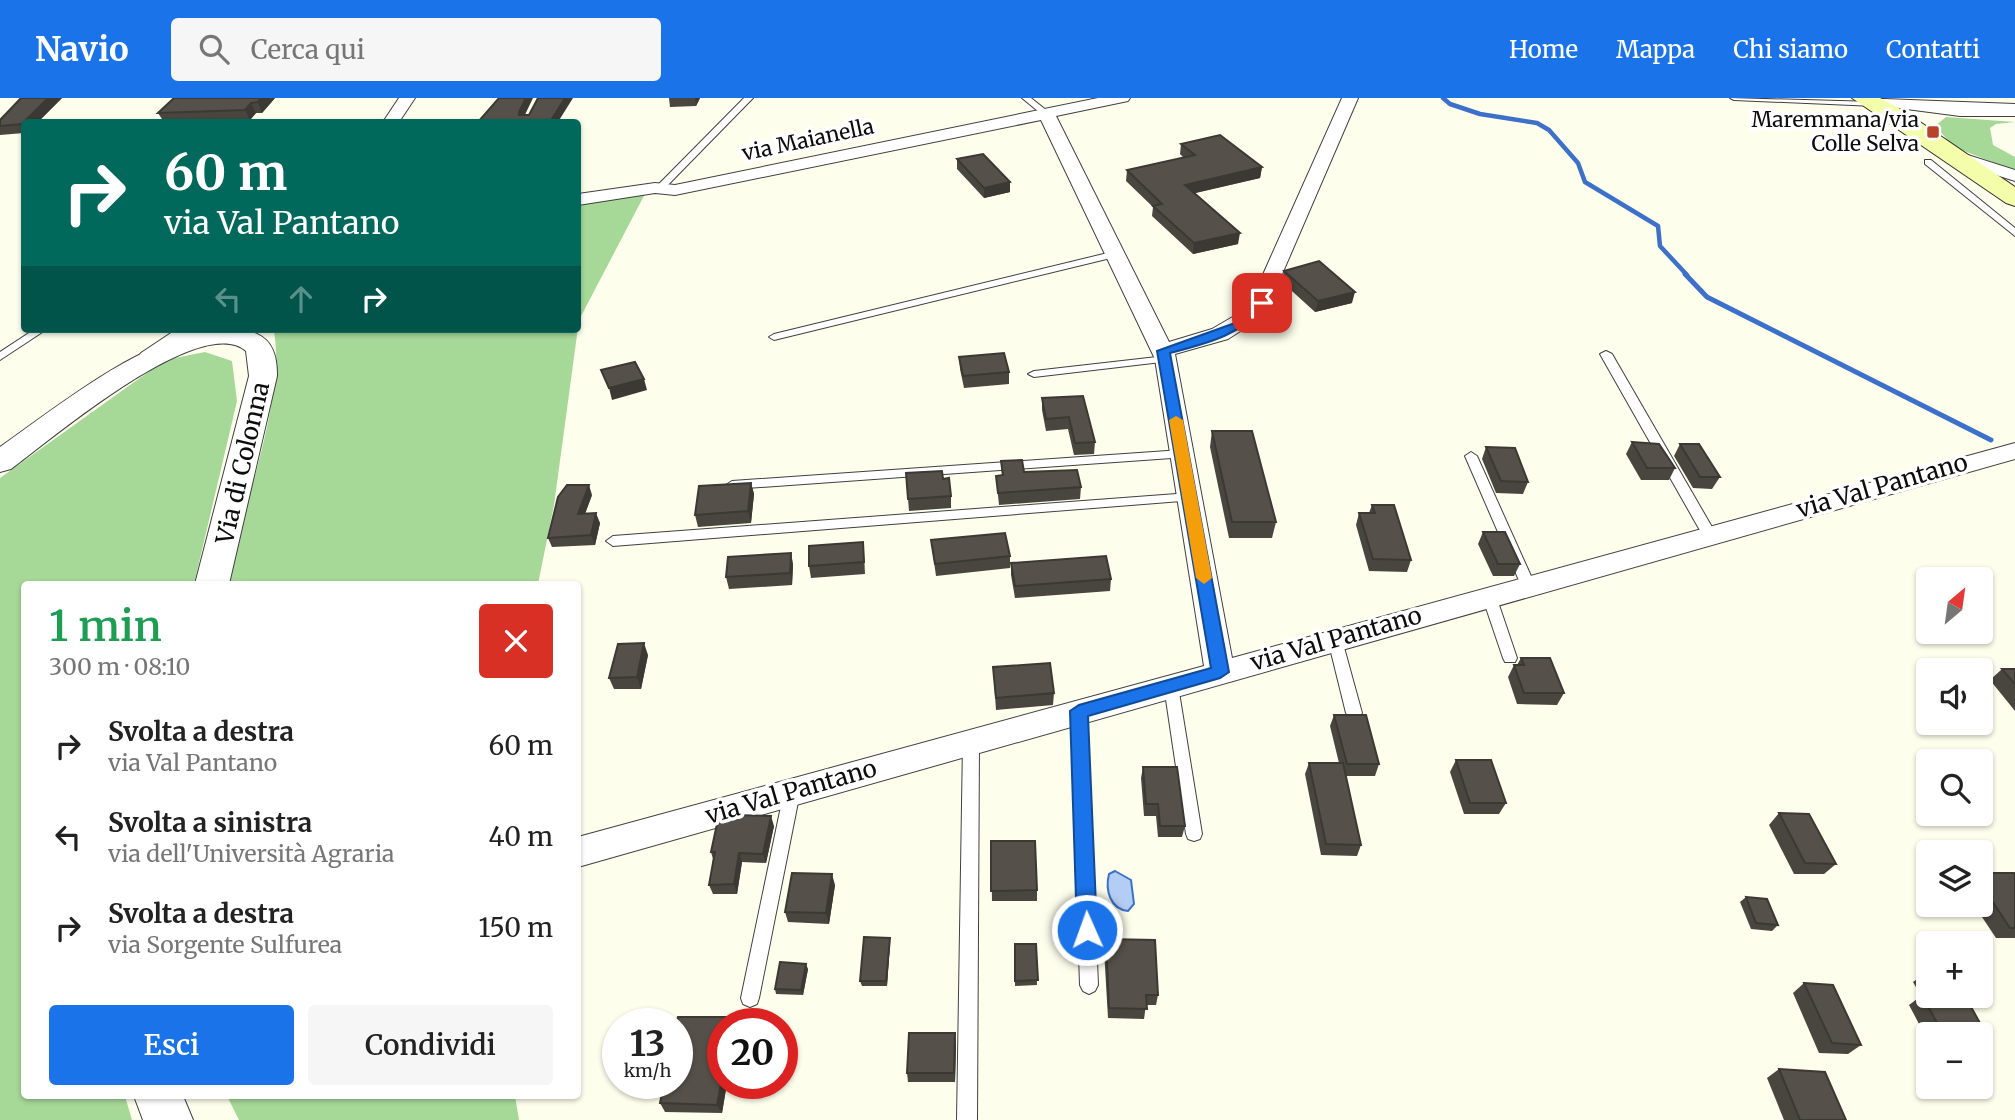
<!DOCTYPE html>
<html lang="it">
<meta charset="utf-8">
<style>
:root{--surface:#fff;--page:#f6f6f6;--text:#222;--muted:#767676;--accent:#1a73e8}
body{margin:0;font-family:Merriweather,serif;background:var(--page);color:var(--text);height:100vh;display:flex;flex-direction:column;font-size:26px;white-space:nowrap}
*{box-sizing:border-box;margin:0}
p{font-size:23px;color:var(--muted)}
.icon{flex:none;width:38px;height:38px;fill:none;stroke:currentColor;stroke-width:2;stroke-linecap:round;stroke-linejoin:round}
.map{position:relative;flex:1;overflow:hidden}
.sheet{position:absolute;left:21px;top:483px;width:560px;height:518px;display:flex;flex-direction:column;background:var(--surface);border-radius:7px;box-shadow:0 2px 5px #0004}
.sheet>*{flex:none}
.guide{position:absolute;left:21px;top:21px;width:560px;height:214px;border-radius:7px;box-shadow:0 2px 5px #0004;background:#00695c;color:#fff;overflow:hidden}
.needle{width:46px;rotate:29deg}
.fabs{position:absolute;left:1916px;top:469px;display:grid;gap:14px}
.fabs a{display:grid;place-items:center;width:77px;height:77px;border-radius:7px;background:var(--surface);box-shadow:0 2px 5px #0004;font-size:35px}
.speed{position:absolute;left:602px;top:910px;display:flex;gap:14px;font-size:35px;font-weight:700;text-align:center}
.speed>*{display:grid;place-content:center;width:91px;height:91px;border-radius:50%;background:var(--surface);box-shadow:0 2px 5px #0004;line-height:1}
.speed small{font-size:18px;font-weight:400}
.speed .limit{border:10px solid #d22;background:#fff;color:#111}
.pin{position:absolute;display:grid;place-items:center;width:60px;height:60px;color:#fff;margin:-30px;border-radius:14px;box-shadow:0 4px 10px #0006}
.me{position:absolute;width:77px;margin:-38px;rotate:358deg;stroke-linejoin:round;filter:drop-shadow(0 0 5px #0008)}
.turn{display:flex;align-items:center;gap:24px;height:147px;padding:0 28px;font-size:32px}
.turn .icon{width:91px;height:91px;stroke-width:2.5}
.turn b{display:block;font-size:49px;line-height:60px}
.lanes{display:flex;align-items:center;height:66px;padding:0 28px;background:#0003;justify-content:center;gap:35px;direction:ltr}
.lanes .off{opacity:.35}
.round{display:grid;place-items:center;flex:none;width:74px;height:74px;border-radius:7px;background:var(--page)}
.headline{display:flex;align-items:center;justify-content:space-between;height:119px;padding:0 28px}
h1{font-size:42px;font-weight:600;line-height:52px;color:#1e9e55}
.primary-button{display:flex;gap:14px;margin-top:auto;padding:14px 28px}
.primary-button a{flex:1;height:80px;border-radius:7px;background:var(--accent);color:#fff;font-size:28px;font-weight:600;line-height:80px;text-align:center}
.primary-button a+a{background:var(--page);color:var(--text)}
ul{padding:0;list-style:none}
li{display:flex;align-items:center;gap:21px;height:91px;padding:0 28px}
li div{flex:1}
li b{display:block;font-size:26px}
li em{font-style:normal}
header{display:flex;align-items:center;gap:42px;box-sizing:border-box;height:98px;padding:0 35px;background:var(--accent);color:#fff}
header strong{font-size:33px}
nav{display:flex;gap:38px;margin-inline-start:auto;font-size:24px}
.search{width:490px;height:63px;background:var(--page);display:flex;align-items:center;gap:18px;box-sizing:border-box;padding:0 24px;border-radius:7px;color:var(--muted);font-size:26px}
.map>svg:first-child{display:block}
.forest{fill:#a6d898}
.water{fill:#b4cdf4;stroke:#3d71c9;stroke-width:2}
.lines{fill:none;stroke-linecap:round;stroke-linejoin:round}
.stream-far1{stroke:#3d71c9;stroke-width:4.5}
.stream{stroke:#3d71c9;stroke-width:5}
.service-casing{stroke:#404040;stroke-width:2}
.minor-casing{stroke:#404040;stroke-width:2}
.tertiary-casing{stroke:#404040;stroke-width:2}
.secondary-casing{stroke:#2f2f2f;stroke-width:2}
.service{fill:#fff;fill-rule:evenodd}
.minor{fill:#fff;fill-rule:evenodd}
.tertiary{fill:#fff;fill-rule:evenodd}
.secondary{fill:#f3fdaa;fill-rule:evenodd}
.wall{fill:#494640}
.shaded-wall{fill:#3c3934}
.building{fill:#55514a;stroke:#3c3934;stroke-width:2}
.route{fill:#1a73e8;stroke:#114b97;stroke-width:2}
.slow{fill:#f59e0b}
.poi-dot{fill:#b94329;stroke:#fff;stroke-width:2.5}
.labels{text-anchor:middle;stroke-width:7;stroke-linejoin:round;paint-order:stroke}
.far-poi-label{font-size:21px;fill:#0d0d0d;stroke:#fff;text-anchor:end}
.far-street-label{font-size:21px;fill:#0d0d0d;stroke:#fff}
.street-label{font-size:24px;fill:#0d0d0d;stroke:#fff}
</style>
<header>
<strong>Navio</strong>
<div class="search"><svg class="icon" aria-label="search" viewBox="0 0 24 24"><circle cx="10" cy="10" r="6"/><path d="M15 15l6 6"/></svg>Cerca qui</div>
<nav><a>Home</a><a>Mappa</a><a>Chi siamo</a><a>Contatti</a></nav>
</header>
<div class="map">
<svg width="2015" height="1022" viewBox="0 0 2015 1022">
<rect width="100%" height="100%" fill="#fefeed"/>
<g class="forest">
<polygon points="1946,19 2015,24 1996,26 1990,30 1993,47 2015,59 2015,73 1954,49 1935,28"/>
<path d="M647,92L579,222L554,407L538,486H223C241,421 286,298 274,234L270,231H578V104Z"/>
<polygon points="205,254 232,263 237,303 194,486 24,486 24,998 125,998 132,1022 0,1022 0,380 165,262"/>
<polygon points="227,998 515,998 519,1022 239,1022"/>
</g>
<path class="water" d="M1115,773L1131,782L1134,806L1128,813C1110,811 1105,792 1109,776Z"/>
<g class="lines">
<polyline class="stream-far1" points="1443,0 1450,6 1480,16 1537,25 1549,32 1578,65 1585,84 1658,128 1660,148 1687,177"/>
<polyline class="stream" points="1685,176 1707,199 1991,342"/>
<defs>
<g id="service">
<polygon points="744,0 753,0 663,92 657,92 657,88"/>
<polygon points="1022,0 1031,0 1051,16 1044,18"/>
<polygon points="1730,0 1875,4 1879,6 1875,8 1734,2"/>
<polygon points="1925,62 1931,62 2015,130 2015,138 1925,66"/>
<polygon points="1116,153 1121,156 1119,158 774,242 769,239 774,236"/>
<polygon points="35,231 47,231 0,262 0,254"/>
<polygon points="1606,253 1612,256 1716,436 1714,439 1709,441 1702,436 1600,256"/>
<polygon points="1166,258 1170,259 1170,263 1034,279 1028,276 1034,273"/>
<polygon points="1182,352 1188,356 1186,359 732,391 726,387 732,383"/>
<polygon points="1471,354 1477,358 1535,487 1533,490 1528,492 1521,487 1465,358"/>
<polygon points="1190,395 1194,396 1196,399 1194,402 613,448 606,443 613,438"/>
<polygon points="1489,493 1496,498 1517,560 1515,564 1505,564 1503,560 1482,498"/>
<polygon points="1335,537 1340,538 1342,542 1362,615 1359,619 1354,621 1349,619 1346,615 1328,542 1330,538"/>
<polygon points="1171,582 1176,584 1178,588 1202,736 1200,741 1194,743 1188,741 1186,736 1164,588 1166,584"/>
<polygon points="1079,607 1084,609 1087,613 1098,887 1095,893 1089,896 1083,893 1080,887 1071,613 1074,609"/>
<polygon points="971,638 976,640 979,644 977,1022 957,1022 963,644 966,640"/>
<polygon points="792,687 798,689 800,694 759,900 757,906 750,909 743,906 741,900 784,694 786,689"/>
</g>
<g id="minor">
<polygon points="399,0 415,0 399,24 383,24"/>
<polygon points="1098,0 1130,0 1128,3 1056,18 1169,244 1212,231 1248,210 1342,0 1358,0 1264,218 1228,241 1175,256 1232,560 2015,345 2015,361 578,769 578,739 1204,568 1155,261 1041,22 675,97 655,95 578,107 578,96 655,85 675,87"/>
<polygon points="1949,51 2015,72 2015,83 1943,60 1940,56 1943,52"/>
<polygon points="177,231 202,231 157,265 141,265 138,260 141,255"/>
</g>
<g id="tertiary">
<polygon points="1858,0 2015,6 2015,18 1960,18 1868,6"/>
<path d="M205,231C243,231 278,227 277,278L229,486H195L249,278L246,253C201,213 49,343 11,371L0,374V349C65,303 127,252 205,231Z"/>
<polygon points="134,998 183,998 193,1022 143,1022"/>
</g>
<polygon id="secondary" points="1852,0 1880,0 1904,13 2015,89 2015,108 2006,105"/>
</defs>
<use href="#service" class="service-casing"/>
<use href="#minor" class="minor-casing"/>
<use href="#tertiary" class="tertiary-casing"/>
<use href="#secondary" class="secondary-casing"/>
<use href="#service" class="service"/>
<use href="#minor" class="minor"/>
<use href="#tertiary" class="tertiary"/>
<use href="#secondary" class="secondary"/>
</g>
<g class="wall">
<polygon points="21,0 62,0 38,24 24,24 24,35 0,37 0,22"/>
<polygon points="174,0 275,0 262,15 256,15 250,22 164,24 158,15"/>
<polygon points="669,0 700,0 696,8 670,9"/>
<polygon points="1181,46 1262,69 1260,80 1194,95 1238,146 1193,156 1152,118 1153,109 1126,83 1127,72 1184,60 1180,56"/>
<polygon points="957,61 1010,84 1010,94 984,100 957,71"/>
<polygon points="1284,173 1352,205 1315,214 1282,184"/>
<polygon points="959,259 1009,274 1009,286 964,290 960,271"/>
<polygon points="1083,298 1095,344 1094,356 1074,357 1068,331 1046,333 1042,312 1042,300"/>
<polygon points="1212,333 1276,424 1272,440 1229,440 1210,349"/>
<polygon points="1632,344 1675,370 1669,382 1641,382 1626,356"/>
<polygon points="1680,346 1720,379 1712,391 1693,390 1674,358"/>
<polygon points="1486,349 1528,384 1523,396 1496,395 1482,361"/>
<polygon points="1001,363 1024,374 1081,389 1080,401 999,407 996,378 1002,377"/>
<polygon points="906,375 951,398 951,410 909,413"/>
<polygon points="751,385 754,396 751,425 698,429 695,417"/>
<polygon points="592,397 585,416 600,425 595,447 552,449 548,440"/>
<polygon points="1372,407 1411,462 1407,474 1369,473 1356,427 1359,415 1369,415"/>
<polygon points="1483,434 1520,466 1514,478 1493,478 1478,446"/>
<polygon points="931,442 1010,458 1010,470 936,478"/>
<polygon points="791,455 793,467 792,487 729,491 726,479"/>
<polygon points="864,455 865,476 811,480 809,468"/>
<polygon points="1011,465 1111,481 1110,493 1015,500 1011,477"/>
<polygon points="648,557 641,591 614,591 609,580"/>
<polygon points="1521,560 1564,595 1557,607 1517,606 1508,579 1514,567 1517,567"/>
<polygon points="993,569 1054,595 1053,607 996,612"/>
<polygon points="2002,571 2015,571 2015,613 1990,582"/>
<polygon points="1334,617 1379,666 1375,678 1346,678 1361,747 1357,758 1321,757 1305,676 1309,665 1339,665 1330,628"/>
<polygon points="1456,662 1506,705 1499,716 1464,716 1450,674"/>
<polygon points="1143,669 1185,728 1182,739 1158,739 1156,718 1144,718 1141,680"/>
<polygon points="1779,715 1836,766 1824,776 1794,776 1769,727"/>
<polygon points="774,728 766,765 742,764 737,796 713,796 709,787 713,761 711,754"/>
<polygon points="991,743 1037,792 1037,803 992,803"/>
<polygon points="1981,775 2015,776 2015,840 1996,840 1974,807 1981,807"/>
<polygon points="835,787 829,826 788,824 785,814"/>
<polygon points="1746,799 1778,827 1772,833 1751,831 1740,804"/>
<polygon points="1106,841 1158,897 1156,907 1146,907 1144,921 1108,920 1104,852"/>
<polygon points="890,845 887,888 862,888 860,883"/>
<polygon points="1015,846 1036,846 1037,887 1015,888"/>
<polygon points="808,871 803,897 776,896 775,891"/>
<polygon points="1927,874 1928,874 1928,898 1986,936 1981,939 1981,936 1928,936 1928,943 1909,907 1921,898 1913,884"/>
<polygon points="1804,885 1861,947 1848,956 1819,955 1793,895"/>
<polygon points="678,919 732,919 735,926 723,926 723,985 727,985 722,1015 665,1014 660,1005 664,985 677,985 676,926"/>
<polygon points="956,944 955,984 908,984 907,975"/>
<polygon points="1779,971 1846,1022 1784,1022 1767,980"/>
</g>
<g class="shaded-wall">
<polygon points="48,0 62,0 38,24 24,24 24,31 22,26"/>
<polygon points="261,0 275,0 262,15 258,4"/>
<polygon points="526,0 533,0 522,23 519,14"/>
<polygon points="565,0 573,0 558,24 550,24"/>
<polygon points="695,0 700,0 696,8"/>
<polygon points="251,5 256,15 250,22 245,12"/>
<polygon points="1262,69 1260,80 1183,98 1185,87"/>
<polygon points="1010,84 1010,94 984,100 984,90"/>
<polygon points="1240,135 1238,146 1193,156 1194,145"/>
<polygon points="1355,194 1352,205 1315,214 1318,203"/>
<polygon points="644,281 647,292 612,302 609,290"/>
<polygon points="751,385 754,396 751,425 748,413"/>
<polygon points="589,387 592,397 581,426 578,416"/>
<polygon points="596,415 600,425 595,447 591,437"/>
<polygon points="791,455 793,467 792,487 790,475"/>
<polygon points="644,545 648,557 641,591 637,579"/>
<polygon points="771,718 774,728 766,765 763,756"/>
<polygon points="739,755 742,764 737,796 734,786"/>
<polygon points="832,776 835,787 829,826 826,815"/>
<polygon points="890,840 890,845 887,888 886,883"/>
<polygon points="806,866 808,871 803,897 801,892"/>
<polygon points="955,935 956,944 955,984 954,975"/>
<polygon points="723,974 723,985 727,985 722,1015 717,1007"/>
</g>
<g class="building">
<polygon points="21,0 48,0 22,26 0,28 0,22"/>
<polygon points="174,0 261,0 258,4 251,5 245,12 158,15"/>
<polygon points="499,0 526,0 519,14 519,17 529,17 538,0 565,0 550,24 478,24"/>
<polygon points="1220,37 1262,69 1185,87 1240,135 1194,145 1153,108 1162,106 1127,72 1195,57 1181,46"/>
<polygon points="983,56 1010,84 984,90 957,61"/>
<polygon points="1319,163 1355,194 1318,203 1284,173"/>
<polygon points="1004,255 1009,274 963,278 959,259"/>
<polygon points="635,264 644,281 609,290 601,272"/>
<polygon points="1083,298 1095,344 1075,345 1069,319 1046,321 1042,300"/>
<polygon points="1212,333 1252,333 1276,424 1232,424"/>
<polygon points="1632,344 1659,346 1675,370 1647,370"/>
<polygon points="1680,346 1699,346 1720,379 1700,379"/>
<polygon points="1486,349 1515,350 1528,384 1501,383"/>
<polygon points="1022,362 1024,374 1077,372 1081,389 998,395 996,378 1003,377 1001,363"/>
<polygon points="942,373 943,381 949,380 951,398 908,401 906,375"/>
<polygon points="751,385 748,413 695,417 699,388"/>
<polygon points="567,387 589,387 578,416 596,415 591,437 548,440 558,399"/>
<polygon points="1372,407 1394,407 1411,462 1373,461 1359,415 1375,415"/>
<polygon points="1483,434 1505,434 1520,466 1498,466"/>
<polygon points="1005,435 1010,458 935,466 931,442"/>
<polygon points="863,444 864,464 809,468 809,448"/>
<polygon points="791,455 790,475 726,479 728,459"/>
<polygon points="1106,458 1111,481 1015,488 1011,465"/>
<polygon points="644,545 637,579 609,580 618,546"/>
<polygon points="1521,560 1550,560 1564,595 1524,595 1514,567 1524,567"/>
<polygon points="1050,565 1054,595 996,600 993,569"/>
<polygon points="2002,571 2015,571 2015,586"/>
<polygon points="1334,617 1366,617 1379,666 1347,666"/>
<polygon points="1456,662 1491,662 1506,705 1470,705"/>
<polygon points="1309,665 1343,665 1361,747 1326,746"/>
<polygon points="1143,669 1177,669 1185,728 1160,728 1158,706 1146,706"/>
<polygon points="1779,715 1809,716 1836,766 1805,765"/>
<polygon points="731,717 771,718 763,756 739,755 734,786 709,787 715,754 711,754 718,721"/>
<polygon points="991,743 1035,743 1037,792 991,793"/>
<polygon points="792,775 832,776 826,815 785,814"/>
<polygon points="1981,775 2014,775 2015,776 2015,830 2010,830 1981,786"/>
<polygon points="1746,799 1767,801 1778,827 1756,825"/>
<polygon points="864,839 890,840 886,883 860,883"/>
<polygon points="1106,841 1155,842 1158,897 1146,897 1147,911 1109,910"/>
<polygon points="1015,846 1036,846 1038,882 1015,883"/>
<polygon points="780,864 806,866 801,892 775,891"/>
<polygon points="1804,885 1833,887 1861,947 1832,945"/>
<polygon points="1922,897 1965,898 1986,936 1942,934"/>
<polygon points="678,919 732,919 731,926 723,926 723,974 717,1007 660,1005 664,985 677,985 676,926"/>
<polygon points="909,935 955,935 954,975 907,975"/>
<polygon points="1779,971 1825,974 1846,1022 1800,1022"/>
</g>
<path class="route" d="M1262,202L1268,205C1242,237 1208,245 1170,255L1229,574L1220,580L1088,618L1097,832L1094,838L1087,841L1080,838L1077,832L1070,613L1079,607L1211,570L1157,253L1235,225Z"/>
<polygon class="slow" points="1176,318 1183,322 1212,480 1204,486 1196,480 1169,322"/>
<rect class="poi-dot" x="1926" y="27" width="14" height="14" rx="3.5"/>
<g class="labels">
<g class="far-poi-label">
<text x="1919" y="29">Maremmana/via<tspan x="1919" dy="24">Colle Selva</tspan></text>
</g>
<g class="far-street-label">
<text transform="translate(808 42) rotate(-12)" y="7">via Maianella</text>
</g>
<g class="street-label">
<text transform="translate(243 365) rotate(-77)" y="8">Via di Colonna</text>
<text transform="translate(1882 388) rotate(-16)" y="8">via Val Pantano</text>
<text transform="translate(1336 541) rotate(-16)" y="8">via Val Pantano</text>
<text transform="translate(791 694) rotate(-16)" y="8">via Val Pantano</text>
</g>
</g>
</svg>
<div class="fabs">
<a><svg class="needle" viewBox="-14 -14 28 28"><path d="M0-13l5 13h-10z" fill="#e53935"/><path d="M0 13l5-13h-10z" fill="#767676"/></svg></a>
<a><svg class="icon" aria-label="sound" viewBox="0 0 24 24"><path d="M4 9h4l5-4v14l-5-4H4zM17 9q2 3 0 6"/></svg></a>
<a><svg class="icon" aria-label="search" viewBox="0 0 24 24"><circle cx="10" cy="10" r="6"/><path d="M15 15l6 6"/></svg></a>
<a><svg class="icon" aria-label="layers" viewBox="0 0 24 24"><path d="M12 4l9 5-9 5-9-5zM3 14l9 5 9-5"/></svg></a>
<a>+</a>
<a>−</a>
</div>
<div class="speed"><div>13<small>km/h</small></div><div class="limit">20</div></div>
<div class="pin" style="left:1262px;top:205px;background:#d93025"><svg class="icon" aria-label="arrive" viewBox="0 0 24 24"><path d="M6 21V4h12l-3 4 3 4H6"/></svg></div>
<svg class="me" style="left:1087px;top:832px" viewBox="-20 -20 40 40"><circle r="17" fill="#1a73e8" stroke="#fff" stroke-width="3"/><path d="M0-11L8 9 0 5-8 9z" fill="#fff"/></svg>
<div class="guide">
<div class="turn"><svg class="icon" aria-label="right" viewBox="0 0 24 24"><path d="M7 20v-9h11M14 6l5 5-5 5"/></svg><div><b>60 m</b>via Val Pantano</div></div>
<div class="lanes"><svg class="icon off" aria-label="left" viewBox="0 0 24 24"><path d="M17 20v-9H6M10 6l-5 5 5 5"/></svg><svg class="icon off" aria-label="ahead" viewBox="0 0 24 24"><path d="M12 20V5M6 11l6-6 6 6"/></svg><svg class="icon" aria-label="right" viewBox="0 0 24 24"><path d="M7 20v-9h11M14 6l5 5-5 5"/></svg></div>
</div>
<section class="sheet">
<div class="headline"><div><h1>1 min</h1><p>300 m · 08:10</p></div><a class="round" style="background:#d93025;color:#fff"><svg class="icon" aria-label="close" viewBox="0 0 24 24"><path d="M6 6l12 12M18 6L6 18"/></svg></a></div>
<ul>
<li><svg class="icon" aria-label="right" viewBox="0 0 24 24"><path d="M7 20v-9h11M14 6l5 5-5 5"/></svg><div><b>Svolta a destra</b><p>via Val Pantano</p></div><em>60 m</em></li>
<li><svg class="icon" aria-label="left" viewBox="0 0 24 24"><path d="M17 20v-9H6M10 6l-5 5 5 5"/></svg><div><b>Svolta a sinistra</b><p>via dell'Università Agraria</p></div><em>40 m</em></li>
<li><svg class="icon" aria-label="right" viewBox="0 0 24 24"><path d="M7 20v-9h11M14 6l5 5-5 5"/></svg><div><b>Svolta a destra</b><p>via Sorgente Sulfurea</p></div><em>150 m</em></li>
</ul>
<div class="primary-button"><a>Esci</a><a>Condividi</a></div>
</section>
</div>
